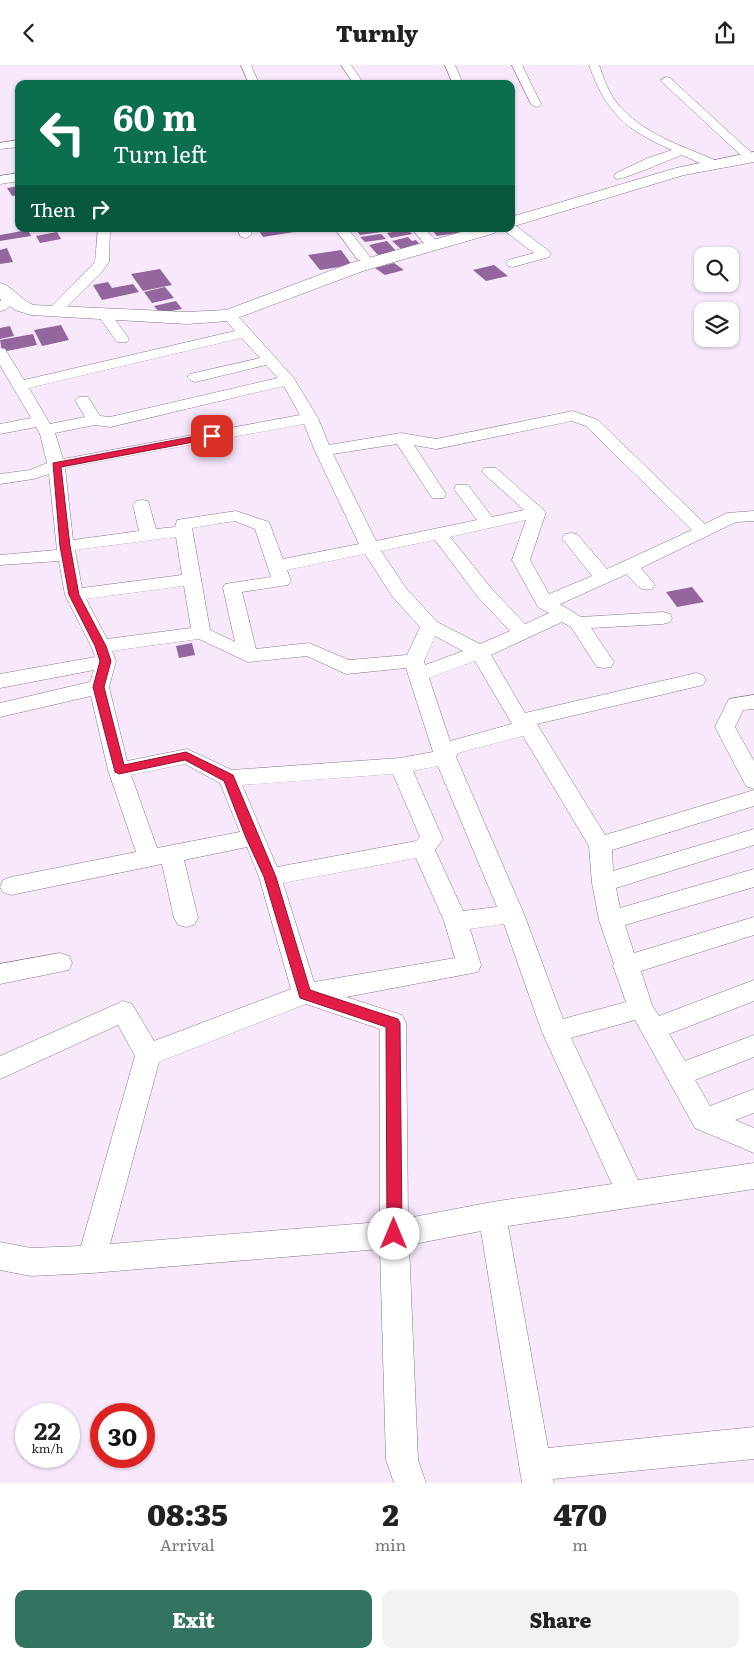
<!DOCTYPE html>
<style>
:root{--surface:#fff;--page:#f2f2f2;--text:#222;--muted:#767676;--accent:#337361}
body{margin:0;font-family:Literata,serif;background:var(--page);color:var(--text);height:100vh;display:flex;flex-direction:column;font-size:19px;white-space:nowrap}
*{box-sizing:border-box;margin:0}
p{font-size:16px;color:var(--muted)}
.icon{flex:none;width:28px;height:28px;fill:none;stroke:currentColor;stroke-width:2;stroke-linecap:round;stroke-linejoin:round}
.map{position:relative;height:1418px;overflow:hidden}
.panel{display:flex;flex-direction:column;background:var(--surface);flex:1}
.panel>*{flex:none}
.banner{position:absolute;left:15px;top:15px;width:500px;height:152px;border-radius:10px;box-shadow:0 1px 4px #0004;background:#0b6e4f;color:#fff;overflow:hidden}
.controls{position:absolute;left:694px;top:182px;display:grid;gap:10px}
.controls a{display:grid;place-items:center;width:45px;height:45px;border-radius:10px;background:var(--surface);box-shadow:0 1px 4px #0004;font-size:25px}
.speed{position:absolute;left:15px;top:1338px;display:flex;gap:10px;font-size:25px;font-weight:700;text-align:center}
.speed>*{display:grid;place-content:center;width:65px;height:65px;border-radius:50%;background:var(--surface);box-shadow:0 1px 4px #0004;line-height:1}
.speed small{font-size:12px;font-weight:400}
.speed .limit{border:8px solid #d22;background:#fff;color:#111}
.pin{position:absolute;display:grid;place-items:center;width:42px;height:42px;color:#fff;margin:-21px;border-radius:10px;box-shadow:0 2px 8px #0006}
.me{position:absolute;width:55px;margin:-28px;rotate:0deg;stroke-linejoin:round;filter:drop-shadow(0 0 4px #0008)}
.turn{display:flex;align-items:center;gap:18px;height:105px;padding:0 15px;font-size:22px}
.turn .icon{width:65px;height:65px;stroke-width:2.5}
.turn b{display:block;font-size:35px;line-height:42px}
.then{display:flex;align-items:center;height:48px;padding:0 15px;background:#0003;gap:10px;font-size:19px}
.eta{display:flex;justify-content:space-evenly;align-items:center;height:85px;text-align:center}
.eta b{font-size:30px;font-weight:800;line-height:35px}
.primary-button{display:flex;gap:10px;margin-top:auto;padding:10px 15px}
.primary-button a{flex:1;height:58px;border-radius:10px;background:var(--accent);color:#fff;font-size:20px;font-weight:800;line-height:58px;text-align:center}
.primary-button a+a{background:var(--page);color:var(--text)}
header{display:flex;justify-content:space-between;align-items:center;height:65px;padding:0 15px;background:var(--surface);font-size:22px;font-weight:800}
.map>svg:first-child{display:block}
.building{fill:#93669d}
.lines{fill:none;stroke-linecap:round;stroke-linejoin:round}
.minor-casing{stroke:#88768c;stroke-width:1}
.major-casing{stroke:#88768c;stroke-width:1}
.minor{fill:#fff;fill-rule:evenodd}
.major{fill:#fff;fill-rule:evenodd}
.route{fill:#e11d48;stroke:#92132f}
</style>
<header><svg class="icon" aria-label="back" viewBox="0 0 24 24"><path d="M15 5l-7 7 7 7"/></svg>Turnly<svg class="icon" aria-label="share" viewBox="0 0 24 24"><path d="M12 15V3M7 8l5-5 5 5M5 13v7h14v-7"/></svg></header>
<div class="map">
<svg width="754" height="1418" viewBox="0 0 754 1418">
<rect width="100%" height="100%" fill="#f8e8fc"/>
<g class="building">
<polygon points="19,121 19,130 12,131 7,123"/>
<polygon points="275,164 292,164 294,167 263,172 259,166"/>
<polygon points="365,164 378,164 381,167 360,170 356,165"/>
<polygon points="407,164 412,169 391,173 387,168"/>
<polygon points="462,164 464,167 437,171 432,165"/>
<polygon points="28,165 31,171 0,176 0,170"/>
<polygon points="57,167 61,174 40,178 36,171"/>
<polygon points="381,169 386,174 365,177 360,172"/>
<polygon points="408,172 412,176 416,175 421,181 401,184 392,176"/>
<polygon points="387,176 397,187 378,190 369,180"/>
<polygon points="7,183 13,197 0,199 0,185"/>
<polygon points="341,185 352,200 320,205 308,190"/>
<polygon points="394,198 404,205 385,210 375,203"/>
<polygon points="494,200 508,211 486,216 473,205"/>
<polygon points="160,204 172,220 143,226 131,209"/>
<polygon points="108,217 112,223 133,219 139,227 102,235 93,220"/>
<polygon points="165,222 174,233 152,238 144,227"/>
<polygon points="176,236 182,244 160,248 154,241"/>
<polygon points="61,260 69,275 42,281 34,265"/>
<polygon points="10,261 14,271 0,274 0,263"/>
<polygon points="33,269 37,280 2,287 0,275"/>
<polygon points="692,522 704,537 677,542 666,527"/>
<polygon points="192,578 195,590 179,593 176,581"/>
</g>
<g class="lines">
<defs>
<g id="minor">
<polygon points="241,0 251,0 259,19 249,19"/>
<polygon points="341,0 351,0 364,19 354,19"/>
<polygon points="445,0 455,0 463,19 453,19"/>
<polygon points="512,0 522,0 541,39 540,41 536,42 531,39"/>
<path d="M589,0H599C604,13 608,27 617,38C642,69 683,81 717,96L719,99L717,102H709L682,90C671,94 623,115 616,114L614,111L616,108L648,93L672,85C626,65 606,48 589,0Z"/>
<polygon points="666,12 670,13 754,90 754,96 746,95 662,17 661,15"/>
<polygon points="19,75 19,82 0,84 0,78"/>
<polygon points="19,108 19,116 0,119 0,111"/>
<polygon points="511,160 516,161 549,186 551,189 549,192 513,202 508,201 506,198 508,195 534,188 506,167 505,164 511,164"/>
<polygon points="98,164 110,164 109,197 101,208 60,249 50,249 48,246 50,243 95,197"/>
<polygon points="237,164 249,164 252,169 246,173 241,172"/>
<polygon points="335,164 348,164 370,192 368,195 358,195"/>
<polygon points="412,164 425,164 440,180 433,184 428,183"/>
<polygon points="10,231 17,235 5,245 0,246 0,236"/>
<polygon points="104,245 109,246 127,271 129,274 127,277 117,277 97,249 99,246"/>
<path d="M229,246L234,247L293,312L318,353L329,380L401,368L436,374L573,346L598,355L705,459L727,448L754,446V456L736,457L641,503L655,520L652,524C639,527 635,518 627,509L560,539L581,552L663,547L670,549L672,553L670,557L663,559L591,563L614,597L611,602L604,603L597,602L571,562L562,557L491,590L525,648L696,608L703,610L706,615L703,620L537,659L605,770L754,725V741L612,785L613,806L754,764V780L616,823L620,843L754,804V822L625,860L634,888L754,852V870L641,906L652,940L659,951L754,915V936L669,969L685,996L754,970V992L695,1015L710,1041L754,1024V1048L735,1055L754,1063V1088L695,1063L635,955L571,973L638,1115L754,1098V1124L508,1161L548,1383L754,1362V1394L553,1414L554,1418H522L481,1166L409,1180L418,1395L426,1418H394L386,1395L380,1184L92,1208L31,1211L0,1205V1177L31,1183L81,1181L135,991L118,960L0,1014V991L123,936L132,939L154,976L291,924L259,812L247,782L184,795L198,853L194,860L186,862L178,860L174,853L162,799L11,830L3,827L0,822L3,815L11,812L136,787L108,705L91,631L0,652V638L90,617L94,605L0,623V609L95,592L91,581L65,530L59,496L0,500V490L57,485L49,409L33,414L0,419V409L30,405L47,398L40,369L36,362L0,369V359L31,353L0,300V283L5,284L24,315L235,266L222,250L224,247ZM242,273L260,293L190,309L187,312L190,315L195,317L266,300L278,313L110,352L100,351L88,332H78L75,335L85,352L50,359L29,323ZM284,321L300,350L63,394L55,368L95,360L110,362ZM572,356L586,361L692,465L607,504L577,469L571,468L565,469L562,473L592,511L549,529L530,495L546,447L496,403H484L482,407L524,445L492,452L468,420H456L454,424L477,455L376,476L333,389L397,379L432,433H444L446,429L414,380L436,384ZM304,359L315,386L359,479L283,494L269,457L236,446L183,454L177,455L175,462L156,464L148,436L142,435L136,436L133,440L139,466L73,475L65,403ZM526,455L512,495L538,542L549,548L525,559L491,523L450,472ZM235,456L255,464L271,512L225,519L223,523L235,577L210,565L192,463ZM176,472L182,510L82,523L75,485ZM435,475L477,531L510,566L480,579L437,557L406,523L381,486ZM365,489L392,531L420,562L407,590L349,595L309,578L256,584L242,527L288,520L291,516L287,505ZM184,521L191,563L107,574L86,534ZM435,571L463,586L425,600L424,596ZM199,574L248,597L307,591L346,609L406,603L433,687L400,693L232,705L187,684L127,696L109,622L116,596L112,586ZM475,596L512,659L450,676L429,613ZM523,671L589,781L592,818L599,855L614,899L613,901L626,937L563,954L524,849L456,692L458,688ZM185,699L220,718L240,767L157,783L131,710ZM438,701L497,842L463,846L435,785L443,774L413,706ZM393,709L420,772L416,776L277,802L242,720ZM416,793L444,856L455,893L314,917L283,818ZM504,859L542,967L612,1119L492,1137L408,1153L406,958L402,950L346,932L478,907L481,900L470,864ZM306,939L380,964V1157L110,1179L159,997Z"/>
<polygon points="754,630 754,644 743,645 735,662 754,696 754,724 746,721 715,662 729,634"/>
<polygon points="60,888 69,891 72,898 69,905 0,919 0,899"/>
</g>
<g id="major">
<polygon points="754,87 754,97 684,110 511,162 511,152 676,103"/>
<path d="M472,164H497L495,168L363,206L229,256L187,259L31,250L15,245L0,234V218C11,220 20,234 33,240L187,247L226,245L351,198Z"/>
</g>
</defs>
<use href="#minor" class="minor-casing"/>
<use href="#major" class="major-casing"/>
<use href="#minor" class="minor"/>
<use href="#major" class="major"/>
</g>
<polygon class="route" points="212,368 215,369 215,373 61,402 70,481 79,530 106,581 111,596 104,622 124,700 186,687 233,710 276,812 310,925 398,954 400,958 402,1169 400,1174 394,1176 389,1174 387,1169 386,962 300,933 264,812 246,773 224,716 185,695 119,709 115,707 93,622 100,596 95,581 69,530 60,481 53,398"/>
</svg>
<div class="controls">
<a><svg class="icon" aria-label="search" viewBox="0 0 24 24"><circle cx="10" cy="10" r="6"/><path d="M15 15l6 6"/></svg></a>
<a><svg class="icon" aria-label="layers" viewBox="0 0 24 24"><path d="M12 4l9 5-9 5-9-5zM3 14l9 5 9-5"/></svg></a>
</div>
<div class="speed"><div>22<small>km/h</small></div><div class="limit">30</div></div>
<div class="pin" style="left:212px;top:371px;background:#d93025"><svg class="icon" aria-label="arrive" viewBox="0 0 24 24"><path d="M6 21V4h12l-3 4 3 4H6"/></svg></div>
<svg class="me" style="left:394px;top:1169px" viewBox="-20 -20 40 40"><circle r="19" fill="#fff"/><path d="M0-13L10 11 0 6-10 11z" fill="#e11d48"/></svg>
<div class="banner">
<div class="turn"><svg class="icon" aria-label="left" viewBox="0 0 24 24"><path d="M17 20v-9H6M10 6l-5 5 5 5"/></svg><div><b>60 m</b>Turn left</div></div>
<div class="then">Then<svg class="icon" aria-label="right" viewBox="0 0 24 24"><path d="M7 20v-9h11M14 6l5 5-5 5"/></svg></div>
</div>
</div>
<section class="panel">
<div class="eta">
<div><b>08:35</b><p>Arrival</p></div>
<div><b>2</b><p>min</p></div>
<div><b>470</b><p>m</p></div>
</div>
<div class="primary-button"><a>Exit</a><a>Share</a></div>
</section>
